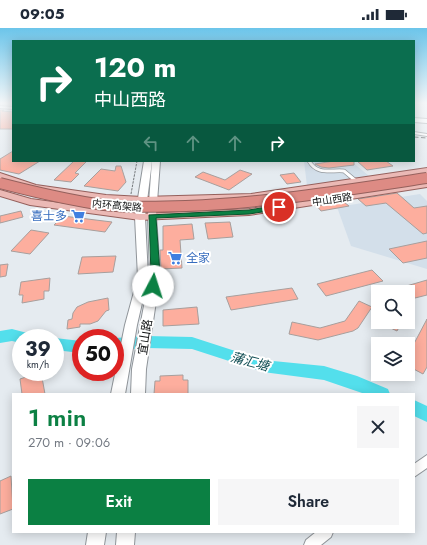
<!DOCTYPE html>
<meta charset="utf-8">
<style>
:root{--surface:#fff;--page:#f6f6f7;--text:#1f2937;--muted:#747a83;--accent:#0b8043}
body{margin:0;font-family:Jost,"Noto Sans SC",sans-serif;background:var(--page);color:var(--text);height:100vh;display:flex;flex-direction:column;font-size:15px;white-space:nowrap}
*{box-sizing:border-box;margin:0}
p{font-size:13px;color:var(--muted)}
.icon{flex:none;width:22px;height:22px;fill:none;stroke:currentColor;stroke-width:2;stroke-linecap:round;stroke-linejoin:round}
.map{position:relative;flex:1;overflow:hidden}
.sheet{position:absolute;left:12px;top:365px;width:403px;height:140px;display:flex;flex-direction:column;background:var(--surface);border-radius:0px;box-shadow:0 2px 10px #0003}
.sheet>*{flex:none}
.guide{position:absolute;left:12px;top:12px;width:403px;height:122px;border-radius:0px;box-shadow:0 2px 10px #0003;background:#0b6e4f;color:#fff;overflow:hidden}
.fabs{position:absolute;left:371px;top:257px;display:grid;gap:8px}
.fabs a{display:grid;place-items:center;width:44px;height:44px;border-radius:0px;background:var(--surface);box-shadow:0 2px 10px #0003;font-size:20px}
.speed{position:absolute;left:12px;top:301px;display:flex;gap:8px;font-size:20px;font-weight:700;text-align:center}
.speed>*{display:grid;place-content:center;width:52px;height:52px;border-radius:50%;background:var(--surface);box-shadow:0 2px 10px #0003;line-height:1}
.speed small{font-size:10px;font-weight:400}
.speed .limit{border:6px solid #d22;background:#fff;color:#111}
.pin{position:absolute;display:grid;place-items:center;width:34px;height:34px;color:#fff;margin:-17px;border:2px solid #fff;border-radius:50%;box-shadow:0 1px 4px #0007}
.me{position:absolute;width:44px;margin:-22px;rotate:5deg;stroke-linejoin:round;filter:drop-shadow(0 0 3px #0008)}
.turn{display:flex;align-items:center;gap:14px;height:84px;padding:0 16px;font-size:18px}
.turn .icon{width:52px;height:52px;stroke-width:2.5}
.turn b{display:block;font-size:28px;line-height:34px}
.lanes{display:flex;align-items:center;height:38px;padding:0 16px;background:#0003;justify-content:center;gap:20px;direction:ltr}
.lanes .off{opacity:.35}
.round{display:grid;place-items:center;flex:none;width:42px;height:42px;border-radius:0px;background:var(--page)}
.overview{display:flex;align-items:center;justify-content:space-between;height:68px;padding:0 16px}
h1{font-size:24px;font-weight:600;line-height:30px;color:var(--accent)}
.button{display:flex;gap:8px;margin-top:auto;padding:8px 16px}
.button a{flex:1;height:46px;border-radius:0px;background:var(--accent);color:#fff;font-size:16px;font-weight:600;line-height:46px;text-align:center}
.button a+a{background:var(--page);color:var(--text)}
.status{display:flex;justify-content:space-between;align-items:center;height:28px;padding:0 20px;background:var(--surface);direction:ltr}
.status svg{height:11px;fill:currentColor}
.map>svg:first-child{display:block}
.built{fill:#d3dfea}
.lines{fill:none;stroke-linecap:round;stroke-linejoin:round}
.river{fill:#53dfec;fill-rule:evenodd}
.building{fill:#fdae9e;stroke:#a79f9d}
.lane-casing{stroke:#90959a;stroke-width:4.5}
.street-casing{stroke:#90959a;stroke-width:2}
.secondary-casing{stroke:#90959a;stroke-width:2}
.primary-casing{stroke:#95605c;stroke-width:2}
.path{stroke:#74787b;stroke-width:1;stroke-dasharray:2.5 1;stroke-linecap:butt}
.lane{stroke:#fff;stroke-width:3}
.street{fill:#fff;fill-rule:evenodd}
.secondary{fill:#fff;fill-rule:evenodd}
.primary{fill:#ebb9b5;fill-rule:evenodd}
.rail{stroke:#494c4e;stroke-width:1;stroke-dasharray:4.5 2.5;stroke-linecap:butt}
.highway-bridge-casing{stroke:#95605c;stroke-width:12;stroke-linecap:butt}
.highway-bridge{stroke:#dd8b84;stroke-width:10}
.route{fill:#0b8043;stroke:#07532c}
.labels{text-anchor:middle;stroke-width:4;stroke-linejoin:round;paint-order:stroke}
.far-street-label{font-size:10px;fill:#0f1112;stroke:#fff}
.shop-label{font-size:12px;fill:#366cbe;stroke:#fff;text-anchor:end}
.street-label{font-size:12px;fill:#0f1112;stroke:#fff}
.water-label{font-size:13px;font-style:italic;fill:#114e54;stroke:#fff}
</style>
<div class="status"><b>09:05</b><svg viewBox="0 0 49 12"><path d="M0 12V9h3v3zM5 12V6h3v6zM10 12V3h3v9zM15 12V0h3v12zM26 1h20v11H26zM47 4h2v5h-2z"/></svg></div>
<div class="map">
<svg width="427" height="517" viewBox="0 0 427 517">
<rect width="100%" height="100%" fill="#e5ebf0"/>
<g class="built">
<polygon points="304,133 351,133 369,148 307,158"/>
<polygon points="420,166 427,173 427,241 351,218 337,179"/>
</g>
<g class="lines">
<g class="river">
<polygon points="12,301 31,306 33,310 21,310 21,315 12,313 0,315 0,303"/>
<polygon points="147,308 192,309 263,332 324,338 357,348 388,361 390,366 365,366 324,352 263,344 192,321 147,320 115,322 115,310"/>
<polygon points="55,310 81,313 81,325 55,322"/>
<polygon points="414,372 427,378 427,394 414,388"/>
</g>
</g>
<g class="building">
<polygon points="0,82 4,82 2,83 13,84 13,101 0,101"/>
<polygon points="13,123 13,133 40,133 19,146 0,142 0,131"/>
<polygon points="74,133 87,133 75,145 79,146 71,154 54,152"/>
<polygon points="334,133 354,133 354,137 329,140 321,139 315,136"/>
<polygon points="357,133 386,133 393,138 367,142"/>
<polygon points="116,138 121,138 126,154 118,163 84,158 101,141 115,143"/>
<polygon points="240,142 252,146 229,162 195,149 203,144 225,152"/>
<polygon points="294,145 301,154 287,156 280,147"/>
<polygon points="397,165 414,180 427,178 427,205 423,206 386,175 366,178 358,171"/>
<polygon points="344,174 349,178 321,183 317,178"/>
<polygon points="21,183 23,189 0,195 0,188"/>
<polygon points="63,188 112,194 105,204 54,197"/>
<polygon points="230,194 233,209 208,211 205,195"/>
<polygon points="192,196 194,211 180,212 182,240 161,241 160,222 163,222 163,198"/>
<polygon points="31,202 49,205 30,226 11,223"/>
<polygon points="427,213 427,230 403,235 389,221"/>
<polygon points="116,228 113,244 78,246 82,229"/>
<polygon points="8,236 6,248 0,249 0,237"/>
<polygon points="372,242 383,253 326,268 317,256"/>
<polygon points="50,250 49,263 44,263 44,271 22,275 23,267 19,267 21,254"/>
<polygon points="427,252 427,267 415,270 403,259"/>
<polygon points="292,260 298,271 231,282 226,269"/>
<polygon points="108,270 109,282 106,283 98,293 90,296 80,296 80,299 67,301 68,292 72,291 73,285 77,279 88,274"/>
<polygon points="359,273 372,279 358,300 353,303 318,312 289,306 292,294 320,300 345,293"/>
<polygon points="197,279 199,296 163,298 163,282"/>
<polygon points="427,291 427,339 423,346 408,338 408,327"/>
<polygon points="378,294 402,294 397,303"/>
<polygon points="41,344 45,366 22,366 20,351"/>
<polygon points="183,347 183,352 188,352 188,366 154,366 155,353 160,353 160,348"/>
<polygon points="11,448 13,481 0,486 0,453"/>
</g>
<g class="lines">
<defs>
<path id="lane" d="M309,133C317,147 330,142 344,143L356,153"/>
<g id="street">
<polygon points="0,78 13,79 13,81 0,80"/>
<polygon points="414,104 427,106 427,108 414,106"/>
<polygon points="427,427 427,440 414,449 414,436"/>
<polygon points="316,504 333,504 331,509 321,517 304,517 306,512"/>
</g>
<g id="secondary">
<polygon points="414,90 427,91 427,95 414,94"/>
<polygon points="144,133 152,133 145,189 148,249 137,297 125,366 111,366 125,297 138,249 135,189"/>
<polygon points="152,133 160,133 156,188 160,246 146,341 145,366 131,366 132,341 150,246 148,188"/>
<polygon points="88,504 106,504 104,517 86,517"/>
<polygon points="117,504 135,504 134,517 116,517"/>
</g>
<g id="primary">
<polygon points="427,140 427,146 251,172 142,175 106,173 35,162 0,151 0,145 36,157 106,167 142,169 251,166"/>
<polygon points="427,153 427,159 249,187 140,192 30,177 0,168 0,162 31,171 140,186 249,181"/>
</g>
</defs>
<use href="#lane" class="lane-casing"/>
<use href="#street" class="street-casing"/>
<use href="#secondary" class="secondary-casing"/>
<use href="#primary" class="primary-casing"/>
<polyline class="path" points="131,166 137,133"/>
<use href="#lane" class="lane"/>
<use href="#street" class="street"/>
<use href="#secondary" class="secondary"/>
<use href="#primary" class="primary"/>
<polyline class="rail" points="414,109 427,110"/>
<defs>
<path id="highway-bridge" d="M0,155C35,164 68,172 104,177C131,180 159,179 186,178C267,175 347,162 427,150"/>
</defs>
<use href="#highway-bridge" class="highway-bridge-casing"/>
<use href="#highway-bridge" class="highway-bridge"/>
</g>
<linearGradient id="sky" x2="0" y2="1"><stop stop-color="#6cc5ea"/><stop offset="0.51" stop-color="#f3f6f8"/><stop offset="1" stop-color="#f3f6f8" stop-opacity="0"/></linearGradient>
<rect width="427" height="147" fill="url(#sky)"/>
<polygon class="route" points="279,177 281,178 281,181 249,186 156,190 160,246 156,261 150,261 149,258 151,246 149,187 249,182"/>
<defs>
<symbol id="supermarket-bare" viewBox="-9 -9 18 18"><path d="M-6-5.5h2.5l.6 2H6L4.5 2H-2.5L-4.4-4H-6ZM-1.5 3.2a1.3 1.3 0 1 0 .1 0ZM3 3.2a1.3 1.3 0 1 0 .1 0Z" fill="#3f7fe0" stroke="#fff" stroke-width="2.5" paint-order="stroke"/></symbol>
</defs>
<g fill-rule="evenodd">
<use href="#supermarket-bare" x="68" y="178" width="20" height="20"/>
<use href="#supermarket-bare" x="165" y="220" width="20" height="20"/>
</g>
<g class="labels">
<g class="far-street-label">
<text transform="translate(332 171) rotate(-9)" y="4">中山西路</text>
<text transform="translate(117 177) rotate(5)" y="4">内环高架路</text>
</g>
<g class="shop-label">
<text x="67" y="192">喜士多</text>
<text x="186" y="234" text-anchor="start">全家</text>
</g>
<g class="street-label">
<text transform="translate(145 309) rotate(-81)" y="4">宜山路</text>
</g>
<g class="water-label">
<text transform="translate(250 333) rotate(15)" y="5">蒲汇塘</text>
</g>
</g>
</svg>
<div class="fabs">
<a><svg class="icon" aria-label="search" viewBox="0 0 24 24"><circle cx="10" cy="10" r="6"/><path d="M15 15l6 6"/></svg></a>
<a><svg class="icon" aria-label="layers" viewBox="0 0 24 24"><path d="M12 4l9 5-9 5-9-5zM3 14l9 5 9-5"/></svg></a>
</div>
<div class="speed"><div>39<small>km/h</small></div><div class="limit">50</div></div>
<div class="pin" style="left:279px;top:179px;background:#d93025"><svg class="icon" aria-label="arrive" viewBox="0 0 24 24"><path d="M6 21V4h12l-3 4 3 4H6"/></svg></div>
<svg class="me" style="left:153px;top:258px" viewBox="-20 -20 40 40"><circle r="19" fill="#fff"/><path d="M0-13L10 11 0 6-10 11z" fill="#0b8043"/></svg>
<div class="guide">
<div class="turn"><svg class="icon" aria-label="right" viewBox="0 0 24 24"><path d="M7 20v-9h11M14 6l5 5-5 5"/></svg><div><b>120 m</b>中山西路</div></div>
<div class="lanes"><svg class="icon off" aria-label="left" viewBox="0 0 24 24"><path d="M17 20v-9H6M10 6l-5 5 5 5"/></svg><svg class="icon off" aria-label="ahead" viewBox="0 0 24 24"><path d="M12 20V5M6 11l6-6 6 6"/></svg><svg class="icon off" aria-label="ahead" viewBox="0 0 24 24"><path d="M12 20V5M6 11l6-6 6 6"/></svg><svg class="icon" aria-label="right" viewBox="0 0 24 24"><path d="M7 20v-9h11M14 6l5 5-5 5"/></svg></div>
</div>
<section class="sheet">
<div class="overview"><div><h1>1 min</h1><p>270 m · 09:06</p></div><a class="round"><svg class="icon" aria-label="close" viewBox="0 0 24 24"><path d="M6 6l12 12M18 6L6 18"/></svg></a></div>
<div class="button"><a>Exit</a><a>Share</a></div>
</section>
</div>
